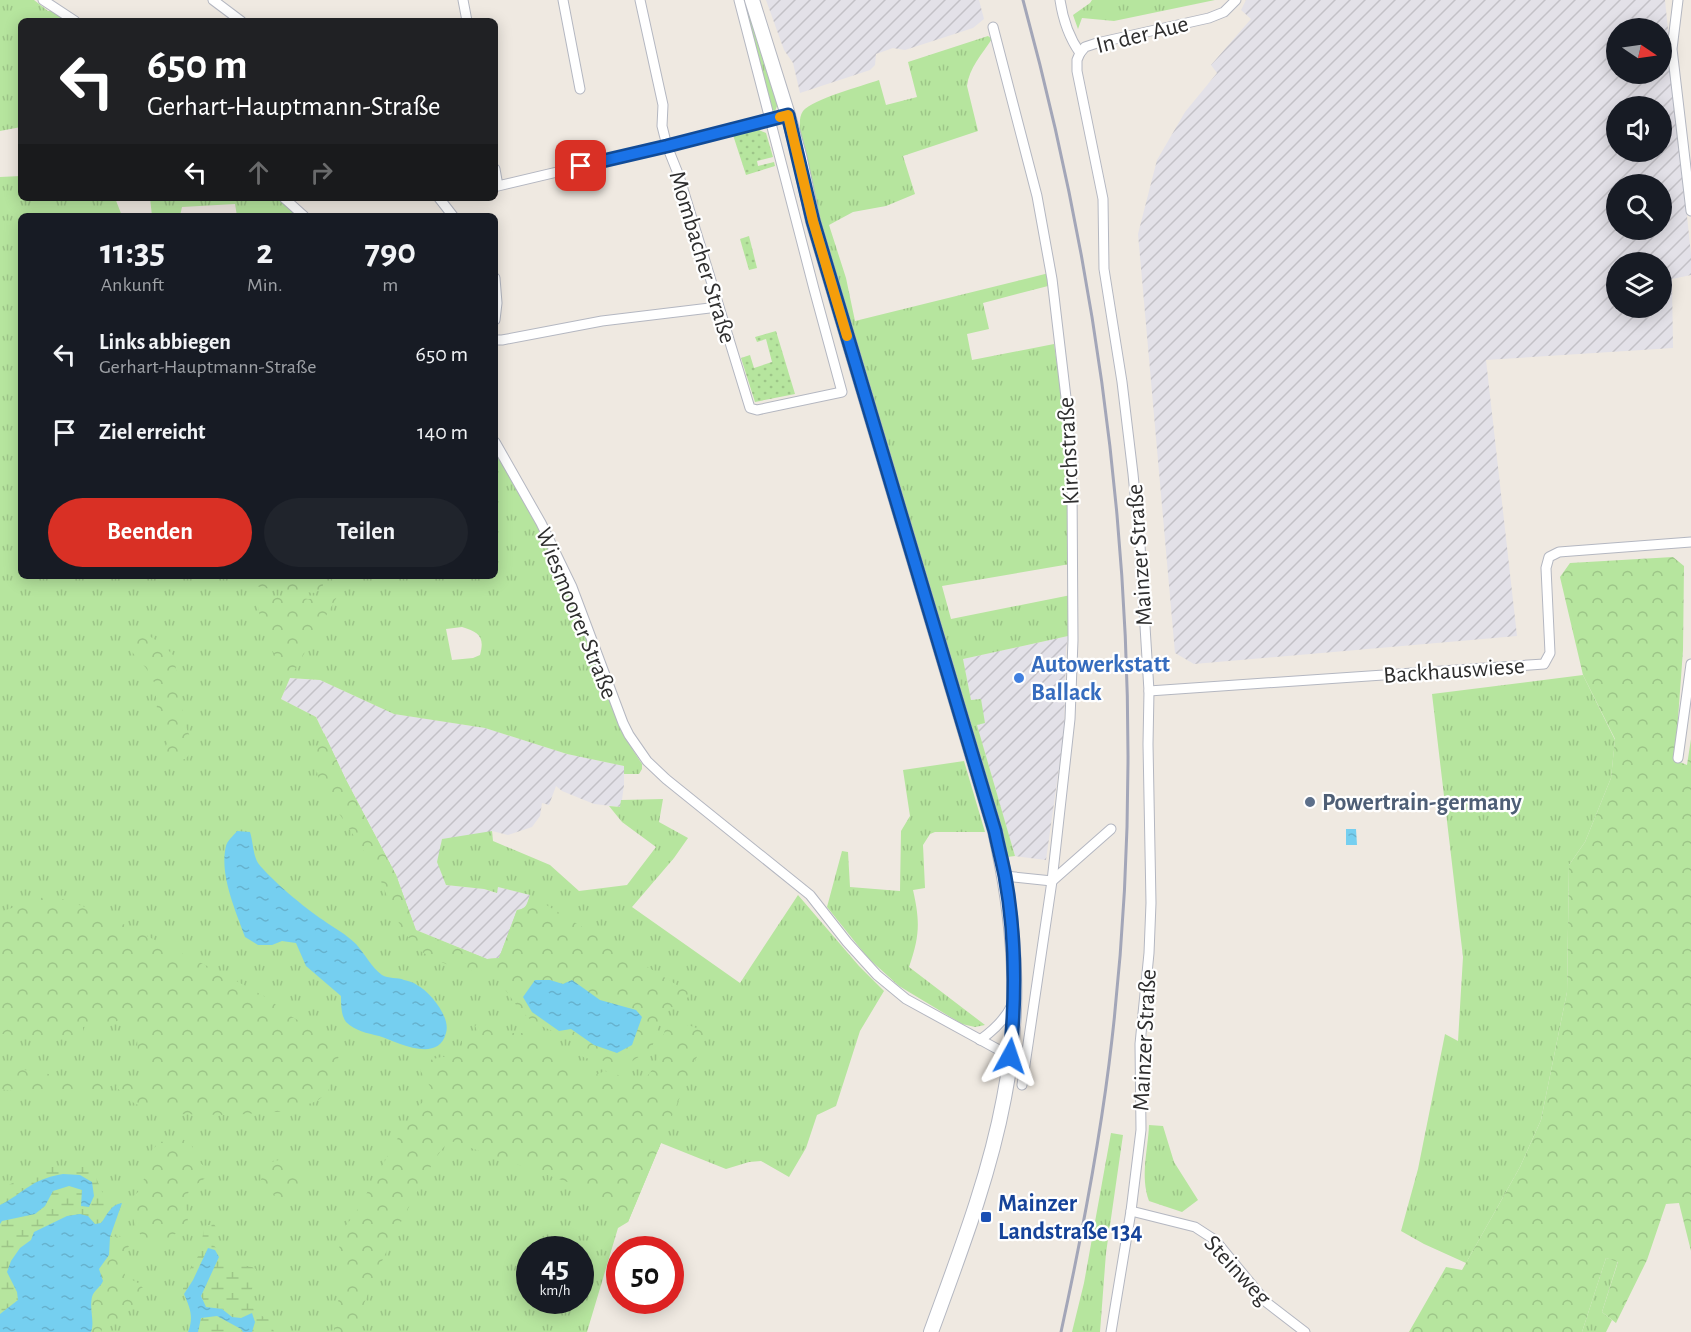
<!DOCTYPE html>
<html lang="de">
<meta charset="utf-8">
<style>
:root{--surface:#171b24;--page:#20242c;--text:#f1f3f6;--muted:#9ea1a6;--accent:#d93025}
body{margin:0;font-family:"Alegreya Sans",sans-serif;background:var(--page);color:var(--text);height:100vh;display:flex;flex-direction:column;font-size:22px;white-space:nowrap}
*{box-sizing:border-box;margin:0}
p{font-size:20px;color:var(--muted)}
.icon{flex:none;width:33px;height:33px;fill:none;stroke:currentColor;stroke-width:2;stroke-linecap:round;stroke-linejoin:round}
.map{position:relative;flex:1;overflow:hidden}
.side{position:absolute;left:18px;top:213px;width:480px;height:366px;display:flex;flex-direction:column;background:var(--surface);border-radius:9px;box-shadow:0 3px 15px #0003}
.side>*{flex:none}
.top-card{position:absolute;left:18px;top:18px;width:480px;height:183px;border-radius:9px;box-shadow:0 3px 15px #0003;background:#202124;color:#fff;overflow:hidden}
.needle{width:39px;rotate:103deg}
.buttons{position:absolute;left:1606px;top:18px;display:grid;gap:12px}
.buttons a{display:grid;place-items:center;width:66px;height:66px;border-radius:50%;background:var(--surface);box-shadow:0 3px 15px #0003;font-size:30px}
.speed{position:absolute;left:516px;top:1236px;display:flex;gap:12px;font-size:30px;font-weight:700;text-align:center}
.speed>*{display:grid;place-content:center;width:78px;height:78px;border-radius:50%;background:var(--surface);box-shadow:0 3px 15px #0003;line-height:1}
.speed small{font-size:15px;font-weight:400}
.speed .limit{border:9px solid #d22;background:#fff;color:#111}
.pin{position:absolute;display:grid;place-items:center;width:51px;height:51px;color:#fff;margin:-26px;border-radius:12px;box-shadow:0 3px 9px #0006}
.me{position:absolute;width:66px;margin:-33px;rotate:5deg;stroke-linejoin:round;filter:drop-shadow(0 0 4px #0008)}
.turn{display:flex;align-items:center;gap:21px;height:126px;padding:0 30px;font-size:27px}
.turn .icon{width:78px;height:78px;stroke-width:2.5}
.turn b{display:block;font-size:42px;line-height:51px}
.lanes{display:flex;align-items:center;height:57px;padding:0 30px;background:#0003;justify-content:center;gap:30px;direction:ltr}
.lanes .off{opacity:.35}
.eta{display:flex;justify-content:space-evenly;align-items:center;height:102px;text-align:center}
.eta b{font-size:36px;font-weight:700;line-height:42px}
.action{display:flex;gap:12px;margin-top:auto;padding:12px 30px}
.action a{flex:1;height:69px;border-radius:36px;background:var(--accent);color:#fff;font-size:24px;font-weight:700;line-height:69px;text-align:center}
.action a+a{background:var(--page);color:var(--text)}
ul{padding:0;list-style:none}
li{display:flex;align-items:center;gap:18px;height:78px;padding:0 30px}
li div{flex:1}
li b{display:block;font-size:22px}
li em{font-style:normal}
.map>svg:first-child{display:block}
.industrial{fill:url(#industrial-furrows);fill-rule:evenodd}
.grass{fill:url(#grass-tufts);fill-rule:evenodd}
.forest{fill:url(#forest-crowns);fill-rule:evenodd}
.wetland{fill:url(#wetland-marsh)}
.garden{fill:url(#garden-dots)}
.water{fill:url(#water-ripples)}
.lines{fill:none;stroke-linecap:round;stroke-linejoin:round}
.minor-casing{stroke:#b4b7c1;stroke-width:11}
.secondary-casing{stroke:#b4b7c1;stroke-width:16}
.minor{stroke:#fff;stroke-width:9}
.secondary{stroke:#fff;stroke-width:14}
.rail{stroke:#a3a6b8;stroke-width:3}
.route-casing{stroke:#114b97;stroke-width:15}
.route{stroke:#1a73e8;stroke-width:10}
.slow{stroke:#f59e0b;stroke-width:10}
.shop-dot{fill:#3f7fe0;stroke:#fff;stroke-width:2}
.service-dot{fill:#5c6f8a;stroke:#fff;stroke-width:2}
.transit-dot{fill:#1a4fb4;stroke:#fff;stroke-width:2}
.labels{text-anchor:middle;stroke-width:4.5;stroke-linejoin:round;paint-order:stroke}
.street-label{font-size:24px;fill:#2e2e2e;stroke:#fff}
.shop-label{font-size:24px;font-weight:bold;fill:#366cbe;stroke:#fff;text-anchor:start}
.service-label{font-size:24px;font-weight:bold;fill:#4e5e75;stroke:#fff;text-anchor:start}
.transit-label{font-size:24px;font-weight:bold;fill:#164399;stroke:#fff;text-anchor:start}
</style>
<div class="map">
<svg width="1691" height="1332" viewBox="0 0 1691 1332">
<defs>
<pattern id="industrial-furrows" width="10" height="10" patternUnits="userSpaceOnUse" patternTransform="scale(1.5)"><rect width="10" height="10" fill="#e3e1e8"/><path d="M-1 1l2-2M0 10L10 0M9 11l2-2" fill="none" stroke="#c3c1c7"/></pattern>
<pattern id="grass-tufts" width="24" height="20" patternUnits="userSpaceOnUse" patternTransform="scale(1.5)"><rect width="24" height="20" fill="#b6e59e"/><path d="M3 7l-1-3M5 7V3M7 7l1-3M15 17l-1-3M17 17v-4M19 17l1-3" fill="none" stroke="#9dc588"/></pattern>
<pattern id="forest-crowns" width="20" height="18" patternUnits="userSpaceOnUse" patternTransform="scale(1.5)"><rect width="20" height="18" fill="#b6e59e"/><path d="M2 6a3 3 0 1 1 6 0M12 15a3 3 0 1 1 6 0" fill="none" stroke="#9dc588"/></pattern>
<pattern id="wetland-marsh" width="20" height="14" patternUnits="userSpaceOnUse" patternTransform="scale(1.5)"><rect width="20" height="14" fill="#b6e59e"/><path d="M1 5h8M5 5V1M11 12h8M15 12V8" fill="none" stroke="#9dc588"/></pattern>
<pattern id="garden-dots" width="8" height="8" patternUnits="userSpaceOnUse" patternTransform="scale(1.5)"><rect width="8" height="8" fill="#b6e59e"/><path d="M2 2h.1M6 6h.1" fill="none" stroke="#9dc588" stroke-width="1.8" stroke-linecap="round"/></pattern>
<pattern id="water-ripples" width="26" height="14" patternUnits="userSpaceOnUse" patternTransform="scale(1.5)"><rect width="26" height="14" fill="#75cff0"/><path d="M2 4q2-2 4 0t4 0M15 11q2-2 4 0t4 0" fill="none" stroke="#66b2ce"/></pattern>
</defs>
<rect width="100%" height="100%" fill="#efe9e1"/>
<g class="industrial">
<polygon points="766,0 979,0 984,19 973,28 905,50 893,48 876,54 875,65 870,70 800,93 793,63 784,50"/>
<path d="M1246,0H1665L1691,255V275L1672,279L1673,348L1486,360L1517,636L1194,664L1175,653L1138,234L1157,160L1185,112L1217,73L1211,65L1251,19L1241,10ZM1617,28H1662V74H1617ZM1617,106H1662V152H1617ZM1617,184H1662V230H1617ZM1617,262H1662V308H1617Z"/>
<polygon points="1068,636 1066,649 1064,732 1046,860 1015,856 977,725 981,699 971,700 963,659"/>
<polygon points="290,678 320,680 394,714 485,728 567,754 624,766 624,785 621,807 594,804 562,791 556,786 549,805 542,803 540,816 532,827 508,835 492,831 446,885 484,889 496,893 498,887 530,895 526,907 523,909 499,958 487,959 416,930 396,875 346,780 316,717 281,699"/>
</g>
<g class="grass">
<polygon points="0,0 34,0 48,11 52,11 67,21 21,21 21,127 0,131"/>
<polygon points="743,0 746,0 778,104 775,111 772,110"/>
<polygon points="1092,0 1215,0 1114,21 1082,18 1078,29 1073,15 1090,3"/>
<path d="M988,36L992,39C982,54 969,68 967,86L978,131L903,156L915,194L886,206L853,212L829,225L846,278L855,321L1049,273L1048,286L983,303L989,329L967,334L972,360L1054,344L1064,409L1069,485L1070,564L942,586L951,619L1071,595V625L1068,636L963,659L971,700L981,699L985,723L977,725L1015,856L1007,857L814,200L798,131L800,130C800,123 799,117 803,111C813,99 862,86 879,80L886,105L917,97L908,62Z"/>
<path d="M21,176V198H115L122,216H21V576H495V451L529,506L563,575L599,670L616,717L624,736L642,764V769L639,774H624V766L567,754L485,728L394,714L320,680L290,678L281,699L316,717L346,780L396,875L416,930L487,959L499,958L517,910C528,909 527,904 530,895L498,887L497,893L484,889L446,885L437,862L442,839L492,831L493,841L550,865L579,891L627,885L656,847L622,822L609,806L620,807L621,800L663,799L659,822L688,838L674,858L632,907L740,983L798,895L859,966L884,991L860,1031L836,1106L817,1115L806,1148L789,1177L761,1161L749,1162L726,1169L661,1143L628,1222L618,1228L587,1332H0V177ZM462,627C479,632 485,637 480,655L473,658L452,660L446,629ZM530,1250H580V1300H530Z"/>
<polygon points="150,198 278,198 298,216 237,216 235,204 182,207 180,216 152,216"/>
<polygon points="1583,675 1615,740 1611,778 1585,842 1569,865 1567,992 1541,1120 1520,1167 1466,1263 1424,1244 1401,1231 1418,1169 1445,1034 1458,1041 1463,957 1432,694"/>
<path d="M964,761L985,832H935L930,834L923,845L925,888L913,890C920,921 920,936 909,967L985,1025L975,1027L962,1024L899,986L868,958L827,907L842,851L848,852L850,887L900,891L901,831L910,816L903,770Z"/>
<path d="M1149,1125L1163,1126L1174,1162L1198,1200L1182,1212L1149,1201C1140,1176 1148,1150 1149,1125Z"/>
<polygon points="1111,1133 1123,1135 1106,1253 1100,1332 1072,1332 1084,1283"/>
<polygon points="1606,1258 1618,1261 1602,1312 1612,1320 1606,1332 1582,1332"/>
</g>
<g class="forest">
<polygon points="1673,557 1684,566 1683,650 1675,760 1687,765 1691,739 1691,1251 1679,1203 1666,1204 1647,1260 1616,1323 1602,1312 1618,1262 1606,1258 1582,1332 1409,1332 1446,1267 1462,1270 1520,1167 1541,1120 1567,992 1569,865 1585,842 1611,778 1615,739 1583,675 1560,577 1570,563"/>
<polygon points="250,576 322,576 323,587 315,593 264,588 252,585"/>
<path d="M332,576H349L290,678C272,655 259,626 257,597L290,596L308,599L324,598L333,588Z"/>
<polygon points="146,634 162,644 174,656 184,722 195,749 185,759 171,762 164,752 169,737 165,723 157,709 155,684 146,668 132,652 132,636"/>
<path d="M324,733L346,780L396,875L416,931L487,959L499,958L517,910C527,909 527,903 530,895L690,993L682,1008L671,1007L659,1012L658,1026L652,1048L631,1062H612L585,1058L575,1052L571,1041L562,1035L534,1023L519,1009L497,978L489,974L456,968L434,959L417,949L403,930L394,914L377,871L329,798L318,776L313,755ZM550,980L563,984L572,980L600,1000L636,1010L581,1036C566,1026 548,1022 532,1012Z"/>
<polygon points="50,895 91,909 125,925 229,977 269,999 287,1014 317,1031 334,1036 340,1052 328,1092 317,1101 289,1111 231,1115 175,1114 135,1104 116,1087 127,1075 138,1082 148,1080 151,1071 138,1054 137,1038 130,1024 121,1019 113,1023 83,1027 83,1033 80,1039 33,1040 8,1034 0,1034 0,912"/>
<path d="M481,1021L496,1025L509,1033H523L536,1040L555,1057L564,1060L580,1078L590,1077L605,1071L621,1076L645,1079L655,1066L666,1026L672,1023L691,1026L707,1032L628,1222L612,1215L592,1197L573,1184L451,1141C439,1148 429,1171 422,1183C395,1231 371,1280 354,1332H334L337,1306L344,1277L338,1254L343,1229L355,1214L404,1127L415,1114L417,1107L429,1097L431,1088L420,1070C427,1056 444,1057 457,1056L462,1048V1039L474,1041L479,1040V1034L475,1026Z"/>
<polygon points="0,1067 40,1072 65,1078 75,1082 98,1083 106,1088 102,1094 91,1095 34,1091 18,1092 0,1089"/>
<path d="M182,1139L191,1144L197,1159L208,1171L207,1177C184,1193 184,1193 188,1221L170,1239L155,1245L143,1240L134,1222L130,1200L138,1192L143,1182L152,1150L160,1142Z"/>
<path d="M291,1157C311,1170 301,1182 292,1199C278,1202 269,1191 261,1181L263,1168L271,1162Z"/>
<path d="M128,1236L129,1246L123,1255L125,1276L138,1283L144,1289L124,1317L104,1324L101,1332H91C97,1316 84,1298 101,1286L99,1269L109,1255L110,1237Z"/>
</g>
<g class="wetland">
<polygon points="45,1166 85,1167 94,1173 106,1201 116,1204 110,1209 101,1223 95,1224 88,1216 47,1227 34,1232 31,1240 20,1248 7,1272 17,1292 18,1300 0,1314 0,1224 1,1221 35,1214 45,1206 53,1191 69,1186 83,1190 92,1183 31,1185 12,1199 0,1205 0,1189 5,1187"/>
<path d="M214,1224L217,1229L212,1234L213,1245C221,1251 226,1261 236,1264C243,1266 249,1265 256,1269L254,1281L249,1301L256,1313L270,1320L274,1332H252V1313L241,1318L232,1317L222,1309L206,1307L201,1296L209,1280L208,1248L193,1280L184,1294C179,1281 194,1266 199,1254C202,1245 202,1235 205,1226Z"/>
<polygon points="217,1316 241,1329 243,1332 198,1332 201,1318"/>
</g>
<g class="garden">
<polygon points="759,130 766,133 773,157 757,161 758,166 774,162 775,166 746,175 733,135"/>
<polygon points="749,236 757,268 749,270 740,239"/>
<polygon points="776,331 795,394 755,402 741,358 750,355 754,368 772,362 766,339 757,342 755,337"/>
</g>
<g class="water">
<polygon points="1346,829 1356,829 1357,845 1346,845"/>
<path d="M237,831L250,832C253,841 253,855 258,863C270,879 306,909 323,920C334,928 346,934 356,944C365,954 371,967 382,975C388,979 398,977 404,980C408,981 413,982 417,985C430,992 451,1017 446,1033C438,1064 397,1042 379,1036C367,1033 355,1031 346,1022C341,1015 341,1004 341,996L306,966L296,943L282,941L272,945H258L245,937C236,911 219,875 226,846C227,841 233,836 237,831Z"/>
<polygon points="535,980 550,980 563,984 572,980 600,1000 636,1010 642,1017 632,1045 617,1053 594,1045 571,1029 559,1031 532,1012 523,997"/>
<path d="M63,1174L80,1175L92,1182L94,1196L89,1207L81,1206L82,1190L69,1186L53,1191L45,1206L35,1214L2,1221L0,1224V1205C11,1200 20,1192 30,1186C40,1179 52,1176 63,1174Z"/>
<path d="M122,1203L110,1237L109,1255L99,1269L103,1281C100,1288 94,1290 92,1297C89,1309 95,1321 91,1332H0V1314L18,1300L17,1292L7,1272L11,1261L20,1248L31,1240L34,1232L67,1216L80,1214L88,1216L95,1224L101,1223C108,1214 110,1205 122,1203Z"/>
<path d="M208,1248L215,1250L219,1257L201,1296L206,1307L222,1309L232,1317L241,1318L252,1313L255,1322L252,1332H243L241,1329L217,1316L201,1318L198,1332H188C194,1317 190,1308 184,1294L193,1280Z"/>
</g>
<g class="lines">
<defs>
<g id="minor">
<polyline points="43,0 75,21"/>
<polyline points="213,0 241,21"/>
<polyline points="463,0 467,21"/>
<polyline points="563,0 580,89"/>
<polyline points="640,0 663,105 662,126 667,146 679,176 750,408 757,410 842,392 814,289 739,0"/>
<path d="M1060,0C1063,20 1068,36 1080,53L1077,60V71L1103,199L1104,269L1122,382L1133,474L1140,545L1149,691L1148,744L1151,903L1149,953L1140,1044L1141,1130L1131,1211L1111,1332"/>
<polyline points="1678,0 1672,49 1691,211"/>
<polyline points="993,27 1037,196 1052,279 1067,406 1072,486 1073,640 1070,719 1052,881 1022,1085"/>
<polyline points="1080,53 1085,47 1097,43 1209,18 1224,12 1236,0"/>
<polyline points="495,169 498,186 667,146 788,115"/>
<polyline points="284,198 304,216"/>
<polyline points="439,198 453,216"/>
<polyline points="495,278 497,303 495,320"/>
<polyline points="495,340 502,340 602,321 718,307"/>
<polyline points="495,442 541,523 572,587 623,723 629,735 647,761 666,779 810,895 847,942 877,975 906,999 1010,1056"/>
<polyline points="1149,691 1544,664 1550,653 1546,568 1549,557 1559,552 1691,542"/>
<polyline points="1678,758 1691,664"/>
<polyline points="1005,876 1052,881 1111,829"/>
<path d="M980,1040C994,1030 1005,1020 1012,1005"/>
<polyline points="1131,1211 1195,1227 1215,1240 1266,1302 1305,1332"/>
</g>
<path id="secondary" d="M752,0L788,115L799,155L813,221L995,831C1015,920 1022,1007 1004,1098C989,1178 959,1255 931,1332"/>
</defs>
<use href="#minor" class="minor-casing"/>
<use href="#secondary" class="secondary-casing"/>
<use href="#minor" class="minor"/>
<use href="#secondary" class="secondary"/>
<path class="rail" d="M1023,0C1115,337 1152,690 1112,1039C1101,1138 1082,1235 1061,1332"/>
</g>
<g class="lines">
<defs>
<path id="route" d="M581,166L667,146L788,115L813,221L995,831C998,846 1002,861 1005,876C1016,936 1016,997 1010,1056"/>
</defs>
<use href="#route" class="route-casing"/>
<use href="#route" class="route"/>
<polyline class="slow" points="780,117 788,115 813,221 847,336"/>
</g>
<circle class="shop-dot" cx="1019" cy="678" r="6"/>
<circle class="service-dot" cx="1310" cy="802" r="6"/>
<rect class="transit-dot" x="980" y="1211" width="12" height="12" rx="3"/>
<g class="labels">
<g class="street-label">
<text transform="translate(1142 34) rotate(-14)" y="8">In der Aue</text>
<text transform="translate(703 257) rotate(73)" y="8">Mombacher Straße</text>
<text transform="translate(1068 451) rotate(-93)" y="8">Kirchstraße</text>
<text transform="translate(1139 555) rotate(-94)" y="8">Mainzer Straße</text>
<text transform="translate(577 613) rotate(68)" y="8">Wiesmoorer Straße</text>
<text transform="translate(1454 670) rotate(-4)" y="8">Backhauswiese</text>
<text transform="translate(1144 1040) rotate(-87)" y="8">Mainzer Straße</text>
<text transform="translate(1238 1270) rotate(47)" y="8">Steinweg</text>
</g>
<g class="shop-label">
<text x="1031" y="672">Autowerkstatt<tspan x="1031" dy="28">Ballack</tspan></text>
</g>
<g class="service-label">
<text x="1322" y="810">Powertrain-germany</text>
</g>
<g class="transit-label">
<text x="998" y="1211">Mainzer<tspan x="998" dy="28">Landstraße 134</tspan></text>
</g>
</g>
</svg>
<div class="buttons">
<a><svg class="needle" viewBox="-14 -14 28 28"><path d="M0-13l5 13h-10z" fill="#e53935"/><path d="M0 13l5-13h-10z" fill="#9ea1a6"/></svg></a>
<a><svg class="icon" aria-label="sound" viewBox="0 0 24 24"><path d="M4 9h4l5-4v14l-5-4H4zM17 9q2 3 0 6"/></svg></a>
<a><svg class="icon" aria-label="search" viewBox="0 0 24 24"><circle cx="10" cy="10" r="6"/><path d="M15 15l6 6"/></svg></a>
<a><svg class="icon" aria-label="layers" viewBox="0 0 24 24"><path d="M12 4l9 5-9 5-9-5zM3 14l9 5 9-5"/></svg></a>
</div>
<div class="speed"><div>45<small>km/h</small></div><div class="limit">50</div></div>
<div class="pin" style="left:581px;top:166px;background:#d93025"><svg class="icon" aria-label="arrive" viewBox="0 0 24 24"><path d="M6 21V4h12l-3 4 3 4H6"/></svg></div>
<svg class="me" style="left:1010px;top:1056px" viewBox="-20 -20 40 40"><path d="M0-17L14 15 0 8-14 15z" fill="#1a73e8" stroke="#fff" stroke-width="4"/></svg>
<div class="top-card">
<div class="turn"><svg class="icon" aria-label="left" viewBox="0 0 24 24"><path d="M17 20v-9H6M10 6l-5 5 5 5"/></svg><div><b>650 m</b>Gerhart-Hauptmann-Straße</div></div>
<div class="lanes"><svg class="icon" aria-label="left" viewBox="0 0 24 24"><path d="M17 20v-9H6M10 6l-5 5 5 5"/></svg><svg class="icon off" aria-label="ahead" viewBox="0 0 24 24"><path d="M12 20V5M6 11l6-6 6 6"/></svg><svg class="icon off" aria-label="right" viewBox="0 0 24 24"><path d="M7 20v-9h11M14 6l5 5-5 5"/></svg></div>
</div>
<section class="side">
<div class="eta">
<div><b>11:35</b><p>Ankunft</p></div>
<div><b>2</b><p>Min.</p></div>
<div><b>790</b><p>m</p></div>
</div>
<ul>
<li><svg class="icon" aria-label="left" viewBox="0 0 24 24"><path d="M17 20v-9H6M10 6l-5 5 5 5"/></svg><div><b>Links abbiegen</b><p>Gerhart-Hauptmann-Straße</p></div><em>650 m</em></li>
<li><svg class="icon" aria-label="arrive" viewBox="0 0 24 24"><path d="M6 21V4h12l-3 4 3 4H6"/></svg><div><b>Ziel erreicht</b></div><em>140 m</em></li>
</ul>
<div class="action"><a>Beenden</a><a>Teilen</a></div>
</section>
</div>
